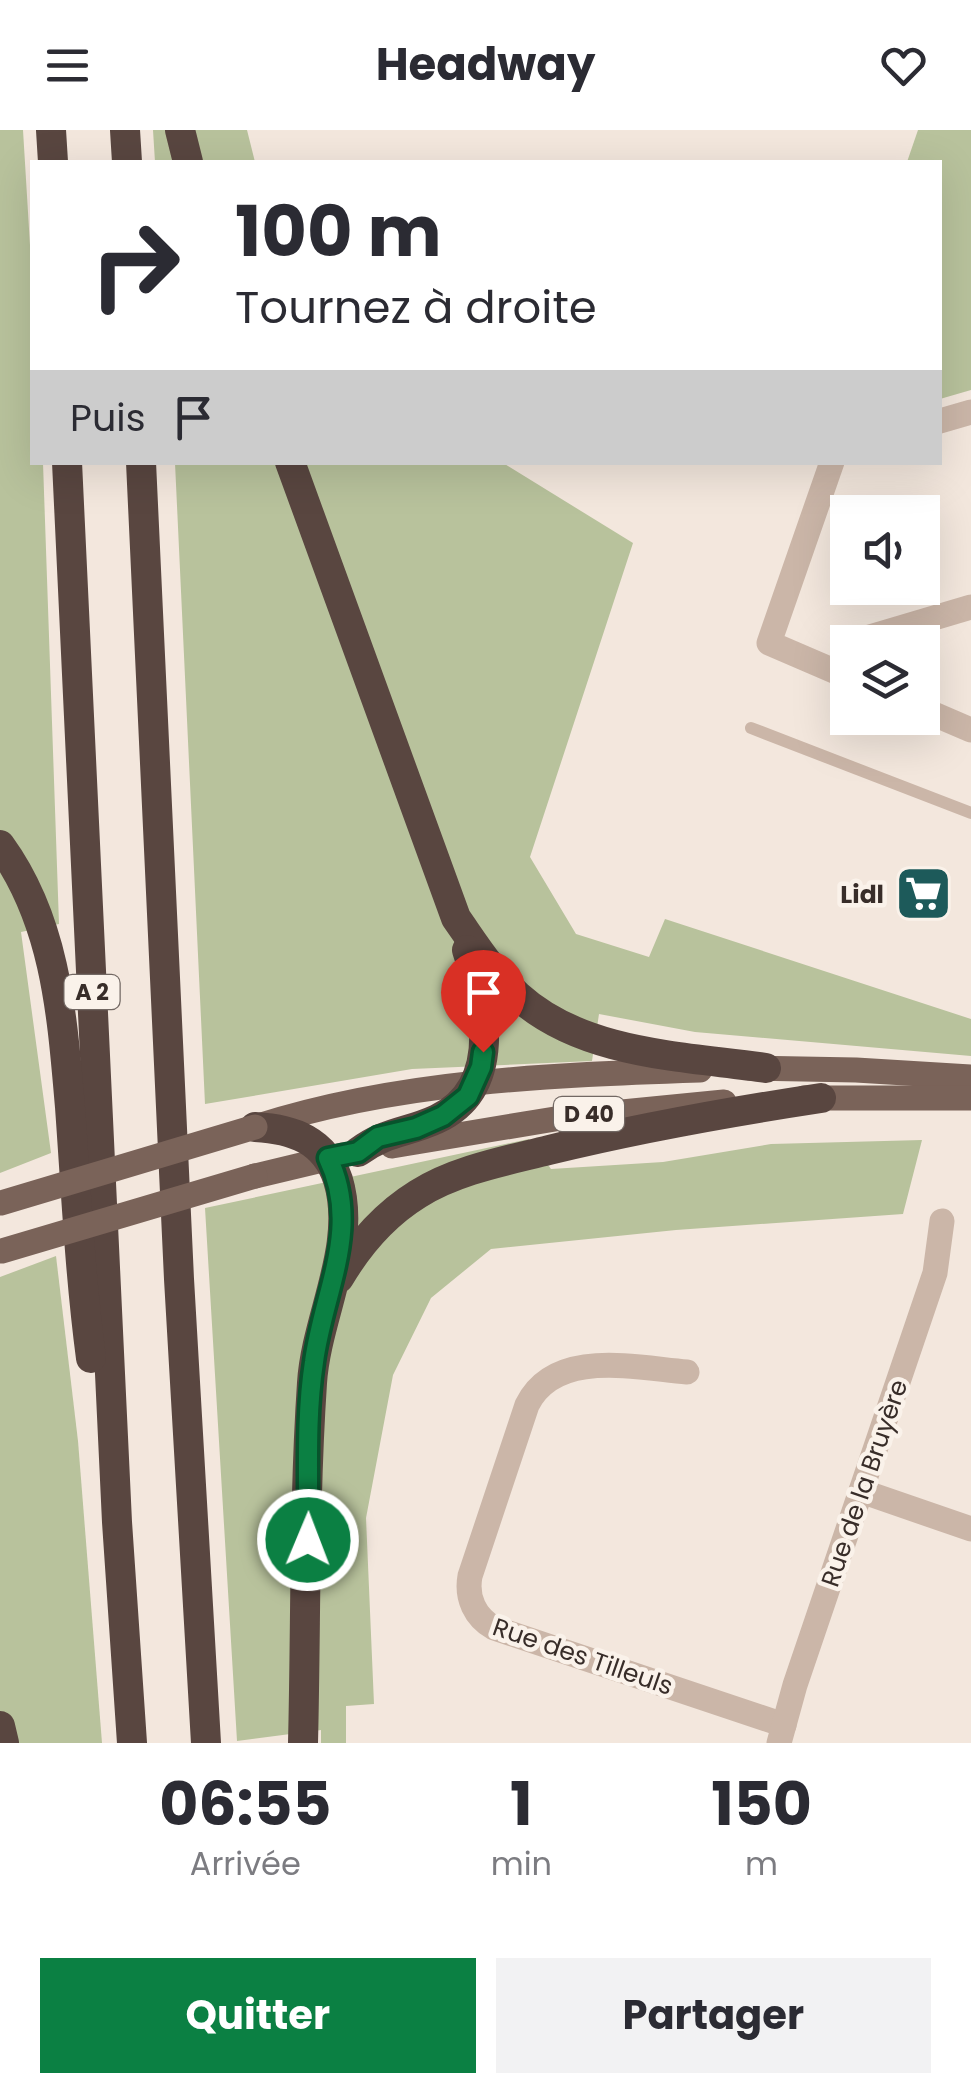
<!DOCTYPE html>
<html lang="fr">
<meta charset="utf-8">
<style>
:root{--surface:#fff;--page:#f2f2f3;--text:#2b2b33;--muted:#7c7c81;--accent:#0b8043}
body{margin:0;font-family:Poppins,sans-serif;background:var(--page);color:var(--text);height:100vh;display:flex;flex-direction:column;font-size:38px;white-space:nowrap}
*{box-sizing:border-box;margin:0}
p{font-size:32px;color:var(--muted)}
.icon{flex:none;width:55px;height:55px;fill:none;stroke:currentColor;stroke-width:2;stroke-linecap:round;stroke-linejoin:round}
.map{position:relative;height:1613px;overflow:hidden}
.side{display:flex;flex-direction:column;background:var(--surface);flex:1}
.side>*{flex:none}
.banner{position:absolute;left:30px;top:30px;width:912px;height:305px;border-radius:0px;box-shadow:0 10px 40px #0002;background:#fff;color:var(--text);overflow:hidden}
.tools{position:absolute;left:830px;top:365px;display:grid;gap:20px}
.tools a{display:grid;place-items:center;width:110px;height:110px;border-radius:0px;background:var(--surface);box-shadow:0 10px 40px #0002;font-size:50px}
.pin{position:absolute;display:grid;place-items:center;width:85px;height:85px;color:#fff;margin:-102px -42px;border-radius:50% 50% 50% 0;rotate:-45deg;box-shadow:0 0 10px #0007}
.pin .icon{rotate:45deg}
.me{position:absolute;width:110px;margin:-55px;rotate:1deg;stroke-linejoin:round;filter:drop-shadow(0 0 8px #0008)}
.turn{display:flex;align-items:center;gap:35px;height:210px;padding:0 40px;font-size:45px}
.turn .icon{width:130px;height:130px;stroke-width:2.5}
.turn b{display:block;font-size:70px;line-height:85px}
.then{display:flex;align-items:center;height:95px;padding:0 40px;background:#0003;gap:20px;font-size:38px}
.eta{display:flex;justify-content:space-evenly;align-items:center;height:170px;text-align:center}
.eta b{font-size:60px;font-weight:700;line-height:70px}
.cta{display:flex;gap:20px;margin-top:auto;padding:20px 40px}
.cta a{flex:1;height:115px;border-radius:0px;background:var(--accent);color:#fff;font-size:40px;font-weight:700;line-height:115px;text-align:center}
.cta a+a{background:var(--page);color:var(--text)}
header{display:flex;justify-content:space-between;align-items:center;height:130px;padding:0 40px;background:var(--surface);font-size:45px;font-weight:700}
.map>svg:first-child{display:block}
.green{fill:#b8c29c}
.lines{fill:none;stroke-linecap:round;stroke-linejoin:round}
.service{stroke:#cbb6a8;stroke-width:12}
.minor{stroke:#cbb6a8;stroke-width:25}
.primary{stroke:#7a6359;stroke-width:25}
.motorway{stroke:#594640;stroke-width:30}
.primary-bridge{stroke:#7a6359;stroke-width:25}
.route-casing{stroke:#07532c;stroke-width:25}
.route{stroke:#0b8043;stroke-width:18}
.labels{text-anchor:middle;stroke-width:9;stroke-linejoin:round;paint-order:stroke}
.shield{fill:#faf2ea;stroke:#726863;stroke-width:2.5}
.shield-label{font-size:22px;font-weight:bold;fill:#382d29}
.poi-label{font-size:25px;font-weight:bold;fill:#382d29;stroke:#faf2ea;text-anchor:end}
.street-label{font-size:25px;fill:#382d29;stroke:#faf2ea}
</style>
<header><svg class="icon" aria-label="menu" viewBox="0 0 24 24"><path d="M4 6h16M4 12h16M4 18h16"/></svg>Headway<svg class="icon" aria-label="heart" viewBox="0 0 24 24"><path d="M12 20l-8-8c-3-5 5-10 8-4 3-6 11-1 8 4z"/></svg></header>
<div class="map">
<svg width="971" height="1613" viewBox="0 0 971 1613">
<rect width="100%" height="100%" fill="#f3e7dd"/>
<g class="green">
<polygon points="0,0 23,0 32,148 32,332 43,333 59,794 21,802 51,1023 0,1043"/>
<polygon points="153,0 247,0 255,32 155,32"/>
<polygon points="918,0 971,0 971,260 940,269 940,32 907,32"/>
<polygon points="175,333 503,333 633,413 530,727 576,804 649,827 665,789 971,889 971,926 695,902 599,884 592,931 412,939 205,974"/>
<polygon points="529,1009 551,1039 663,1032 771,1014 922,1010 903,1084 676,1100 491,1119 431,1168 393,1245 366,1388 374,1574 346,1576 346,1613 321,1613 321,1600 237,1611 205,1078"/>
<polygon points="56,1126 78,1311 102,1613 0,1613 0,1147"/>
</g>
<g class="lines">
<polyline class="service" points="751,598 971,683"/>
<g class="minor">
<polyline points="940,291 971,282"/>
<polyline points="832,332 769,513 848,547"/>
<polyline points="853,512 971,477"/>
<polyline points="922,579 971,600"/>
<path d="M687,1242C636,1238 555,1218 527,1275L470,1446C466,1468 475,1487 494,1498L784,1595"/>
<polyline points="861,1361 971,1399"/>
<polyline points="779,1613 795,1555 935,1143 942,1091"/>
</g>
<g class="primary">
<polyline points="750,938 856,940 971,947"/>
<polyline points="804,968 971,968"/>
<path d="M255,997C397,951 551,945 700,940"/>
<polyline points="392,1016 561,988 724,972"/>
<polyline points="255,1046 343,1025"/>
</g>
<g class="motorway">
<polyline points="51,0 53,32"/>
<polyline points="125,0 127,32"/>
<polyline points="180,0 188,32"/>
<polyline points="67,332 117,1392 132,1613"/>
<polyline points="141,332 179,1149 206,1613"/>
<path d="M290,332L456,788C475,815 493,844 518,866C583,925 684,926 766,938"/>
<path d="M0,715C56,792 62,885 70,977C76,1060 80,1145 91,1228"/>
<path d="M255,997C293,999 325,1010 338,1050C358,1116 316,1187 312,1253C304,1372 306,1493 303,1613"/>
<path d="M358,1022C386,1001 407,1003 437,989C503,958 486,875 467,820"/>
<path d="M339,1148C359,1114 384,1085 418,1064C456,1040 505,1031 549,1020C639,998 729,982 821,968"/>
<polyline points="0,1596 4,1613"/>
</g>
<g class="primary-bridge">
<polyline points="1,1073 255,997"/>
<polyline points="2,1121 255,1046"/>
</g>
</g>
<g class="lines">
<defs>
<path id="route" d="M308,1410C309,1351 305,1290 314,1232C323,1162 362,1098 328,1028L358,1022L378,1007L416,998L443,986L468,966L481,937L483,922"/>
</defs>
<use href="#route" class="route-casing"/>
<use href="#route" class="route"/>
</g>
<defs>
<symbol id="supermarket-square" viewBox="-11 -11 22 22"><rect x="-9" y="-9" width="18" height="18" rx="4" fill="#1d5a5a" stroke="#faf2ea"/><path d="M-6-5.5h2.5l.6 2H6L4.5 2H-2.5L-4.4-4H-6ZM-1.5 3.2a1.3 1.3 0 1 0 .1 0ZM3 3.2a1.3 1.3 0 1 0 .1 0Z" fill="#fff"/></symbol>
</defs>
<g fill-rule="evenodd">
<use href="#supermarket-square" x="892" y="732" width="63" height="63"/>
</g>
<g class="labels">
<g class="shield">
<rect x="64.5" y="845" width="55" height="34" rx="8"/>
<rect x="554" y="967" width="70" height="34" rx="8"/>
</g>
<g class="shield-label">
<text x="92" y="870">A 2</text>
<text x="589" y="992">D 40</text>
</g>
<g class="poi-label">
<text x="884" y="773">Lidl</text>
</g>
<g class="street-label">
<text transform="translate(864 1353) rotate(-71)" y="9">Rue de la Bruyère</text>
<text transform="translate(583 1526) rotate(19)" y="9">Rue des Tilleuls</text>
</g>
</g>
</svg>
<div class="tools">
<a><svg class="icon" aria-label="sound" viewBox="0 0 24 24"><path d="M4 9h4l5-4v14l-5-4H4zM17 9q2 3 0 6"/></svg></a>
<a><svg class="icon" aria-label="layers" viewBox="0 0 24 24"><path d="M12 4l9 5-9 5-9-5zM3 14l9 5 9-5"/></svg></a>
</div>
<div class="pin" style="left:483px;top:922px;background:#d93025"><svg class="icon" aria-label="arrive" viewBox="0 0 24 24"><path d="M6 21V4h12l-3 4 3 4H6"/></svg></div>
<svg class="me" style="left:308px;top:1410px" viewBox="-20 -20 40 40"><circle r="17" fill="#0b8043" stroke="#fff" stroke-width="3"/><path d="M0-11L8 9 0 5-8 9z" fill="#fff"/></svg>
<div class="banner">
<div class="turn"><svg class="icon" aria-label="right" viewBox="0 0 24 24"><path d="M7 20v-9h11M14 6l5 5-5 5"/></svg><div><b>100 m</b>Tournez à droite</div></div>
<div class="then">Puis<svg class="icon" aria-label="arrive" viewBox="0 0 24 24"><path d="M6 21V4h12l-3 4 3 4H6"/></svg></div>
</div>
</div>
<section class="side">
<div class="eta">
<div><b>06:55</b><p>Arrivée</p></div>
<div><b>1</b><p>min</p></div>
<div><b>150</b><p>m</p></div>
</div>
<div class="cta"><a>Quitter</a><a>Partager</a></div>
</section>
